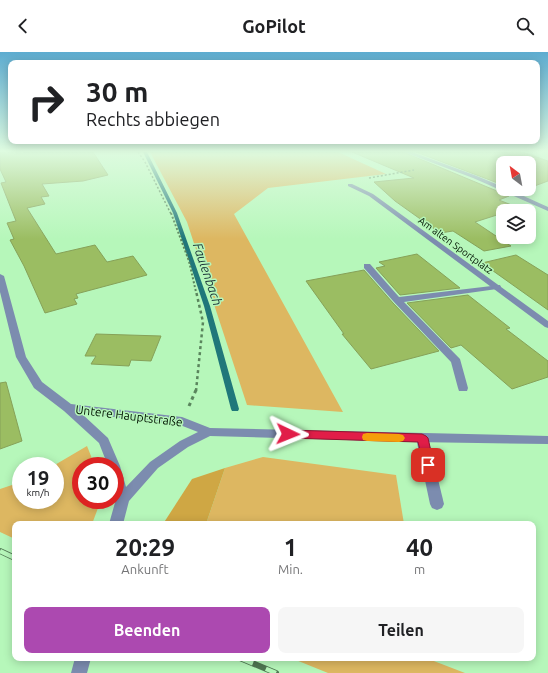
<!DOCTYPE html>
<html lang="de">
<meta charset="utf-8">
<style>
:root{--surface:#fff;--page:#f6f6f6;--text:#202124;--muted:#757577;--accent:#ac49b0}
body{margin:0;font-family:Ubuntu,sans-serif;background:var(--page);color:var(--text);height:100vh;display:flex;flex-direction:column;font-size:15px;white-space:nowrap}
*{box-sizing:border-box;margin:0}
p{font-size:13px;color:var(--muted)}
.icon{flex:none;width:22px;height:22px;fill:none;stroke:currentColor;stroke-width:2;stroke-linecap:round;stroke-linejoin:round}
.map{position:relative;flex:1;overflow:hidden}
.side{position:absolute;left:12px;top:469px;width:524px;height:140px;display:flex;flex-direction:column;background:var(--surface);border-radius:8px;box-shadow:0 2px 10px #0003}
.side>*{flex:none}
.guide{position:absolute;left:8px;top:8px;width:532px;height:84px;border-radius:8px;box-shadow:0 2px 10px #0003;background:#fff;color:var(--text);overflow:hidden}
.needle{width:26px;rotate:328deg}
.tools{position:absolute;left:496px;top:104px;display:grid;gap:8px}
.tools a{display:grid;place-items:center;width:40px;height:40px;border-radius:8px;background:var(--surface);box-shadow:0 2px 10px #0003;font-size:20px}
.speed{position:absolute;left:12px;top:405px;display:flex;gap:8px;font-size:20px;font-weight:700;text-align:center}
.speed>*{display:grid;place-content:center;width:52px;height:52px;border-radius:50%;background:var(--surface);box-shadow:0 2px 10px #0003;line-height:1}
.speed small{font-size:10px;font-weight:400}
.speed .limit{border:6px solid #d22;background:#fff;color:#111}
.pin{position:absolute;display:grid;place-items:center;width:34px;height:34px;color:#fff;margin:-17px;border-radius:8px;box-shadow:0 2px 6px #0006}
.me{position:absolute;width:44px;margin:-22px;rotate:92deg;stroke-linejoin:round;filter:drop-shadow(0 0 3px #0008)}
.turn{display:flex;align-items:center;gap:14px;height:84px;padding:0 12px;font-size:18px}
.turn .icon{width:52px;height:52px;stroke-width:2.5}
.turn b{display:block;font-size:28px;line-height:34px}
.eta{display:flex;justify-content:space-evenly;align-items:center;height:68px;text-align:center}
.eta b{font-size:24px;font-weight:700;line-height:28px}
.action{display:flex;gap:8px;margin-top:auto;padding:8px 12px}
.action a{flex:1;height:46px;border-radius:8px;background:var(--accent);color:#fff;font-size:16px;font-weight:700;line-height:46px;text-align:center}
.action a+a{background:var(--page);color:var(--text)}
header{display:flex;justify-content:space-between;align-items:center;height:52px;padding:0 12px;background:var(--surface);font-size:18px;font-weight:700}
.map>svg:first-child{display:block}
.green{fill:#ddb761}
.forest{fill:#cfa744}
.lines{fill:none;stroke-linecap:round;stroke-linejoin:round}
.stream{fill:#20777a;fill-rule:evenodd}
.building{fill:#9bbd62;stroke:#86a158}
.path-far3{stroke:#5a855d;stroke-width:1.5;stroke-dasharray:2 2;stroke-linecap:butt}
.path-far2{stroke:#5a855d;stroke-width:2;stroke-dasharray:2 2;stroke-linecap:butt}
.path-far1{stroke:#5a855d;stroke-width:2.5;stroke-dasharray:3 3;stroke-linecap:butt}
.path{stroke:#5a855d;stroke-width:3;stroke-dasharray:3.5 3.5;stroke-linecap:butt}
.lane{fill:#7c8caf;fill-rule:evenodd}
.street{fill:#7c8caf;fill-rule:evenodd}
.rail-casing{stroke:#4f7652;stroke-width:6}
.rail{stroke:#b6f7ba;stroke-width:4.5;stroke-dasharray:14;stroke-linecap:butt}
.route{fill:#e11d48;stroke:#92132f}
.slow{fill:#f59e0b}
.labels{text-anchor:middle;stroke-width:3;stroke-linejoin:round;paint-order:stroke}
.far-street-label{font-size:10px;fill:#001402;stroke:#b6f7ba}
.street-label{font-size:12px;fill:#001402;stroke:#b6f7ba}
.water-label{font-size:13px;font-style:italic;fill:#1c3438;stroke:#b6f7ba}
</style>
<header><svg class="icon" aria-label="back" viewBox="0 0 24 24"><path d="M15 5l-7 7 7 7"/></svg>GoPilot<svg class="icon" aria-label="search" viewBox="0 0 24 24"><circle cx="10" cy="10" r="6"/><path d="M15 15l6 6"/></svg></header>
<div class="map">
<svg width="548" height="621" viewBox="0 0 548 621">
<rect width="100%" height="100%" fill="#b6f7ba"/>
<g class="green">
<polygon points="150,100 338,100 386,122 268,136 234,162 343,360 247,353 187,170"/>
<polygon points="87,394 95,414 81,414 81,448 101,448 92,472 15,472 15,487 0,480 0,437 21,430 21,448 55,448 55,414 53,414"/>
<polygon points="263,405 396,423 404,472 206,472 225,416"/>
<polygon points="291,606 426,606 465,621 328,621"/>
</g>
<polygon class="forest" points="225,416 206,472 163,472 192,427"/>
<g class="lines">
<polygon class="stream" points="143,100 147,100 177,161 210,254 239,357 238,359 232,359 231,357 204,254 173,161"/>
</g>
<g class="building">
<polygon points="0,100 93,100 108,123 83,129 42,132 49,144 41,145 45,152 27,156 56,202 95,193 107,210 133,204 147,223 76,242 78,246 74,247 77,252 45,261 24,214 10,188 14,187 7,171 16,169 1,131 6,130 0,117"/>
<polygon points="352,100 403,100 509,144 499,148 519,156 510,159 503,159 503,161 475,170 511,194 484,199 453,179 440,181 395,149 374,130 414,126"/>
<polygon points="416,100 522,100 548,109 548,129 529,136 529,111 503,111 503,133"/>
<polygon points="417,202 460,236 400,243 376,216 385,214 379,210"/>
<polygon points="516,203 548,223 548,258 482,211"/>
<polygon points="364,218 393,251 439,299 371,317 342,282 344,282 306,229"/>
<polygon points="468,243 510,276 506,277 548,309 548,325 512,337 461,293 451,296 407,251"/>
<polygon points="96,282 161,284 151,309 131,308 129,314 91,312 96,304 85,304"/>
<polygon points="6,330 22,389 0,397 0,331"/>
</g>
<g class="lines">
<g class="path-far3">
<polyline points="138,100 145,110 171,162"/>
<polyline points="369,126 414,118"/>
</g>
<polyline class="path-far2" points="171,161 189,209 196,240"/>
<polyline class="path-far1" points="196,339 203,270 196,239"/>
<polyline class="path" points="189,354 196,338"/>
<g class="lane">
<polygon points="364,212 370,212 399,245 500,233 501,235 500,237 497,237 404,250 460,307 468,336 467,339 459,339 458,336 451,310 394,250 364,216"/>
<polygon points="422,382 426,383 428,386 444,452 442,456 437,458 432,456 430,452 416,386 418,383"/>
</g>
<g class="street">
<polygon points="404,100 412,100 477,124 503,135 503,137 508,137 548,155 548,159 473,126"/>
<polygon points="348,132 352,132 373,142 548,269 548,276 545,275 369,144 348,134"/>
<path d="M0,222L4,224L26,305L42,330L71,352L182,365L210,376L548,384V392L413,390L210,384L188,395L158,416L129,449L123,472H109L116,447L115,441V414H108L99,391L64,359L34,336L16,305L0,240ZM81,361L180,373L198,380L180,389L150,410L126,435L120,414L108,386Z"/>
<polygon points="75,606 91,606 87,621 71,621"/>
</g>
<defs>
<g id="rail">
<polyline points="0,499 15,506"/>
<polyline points="240,606 276,621"/>
</g>
</defs>
<use href="#rail" class="rail-casing"/>
<use href="#rail" class="rail"/>
</g>
<linearGradient id="sky" x2="0" y2="1"><stop stop-color="#5dacd0"/><stop offset="0.53" stop-color="#defbe0"/><stop offset="1" stop-color="#defbe0" stop-opacity="0"/></linearGradient>
<rect width="548" height="187" fill="url(#sky)"/>
<polygon class="route" points="288,378 422,382 426,384 428,386 434,413 432,416 428,417 424,416 418,390 288,386 284,385 283,382 284,380"/>
<polygon class="slow" points="367,381 399,382 403,383 405,386 403,389 399,390 367,389 363,388 362,385 363,382"/>
<g class="labels">
<g class="far-street-label">
<text transform="translate(456 193) rotate(36)" y="4">Am alten Sportplatz</text>
</g>
<g class="street-label">
<text transform="translate(129 364) rotate(7)" y="4">Untere Hauptstraße</text>
</g>
<g class="water-label">
<text transform="translate(208 222) rotate(71)" y="5">Faulenbach</text>
</g>
</g>
</svg>
<div class="tools">
<a><svg class="needle" viewBox="-14 -14 28 28"><path d="M0-13l5 13h-10z" fill="#e53935"/><path d="M0 13l5-13h-10z" fill="#757577"/></svg></a>
<a><svg class="icon" aria-label="layers" viewBox="0 0 24 24"><path d="M12 4l9 5-9 5-9-5zM3 14l9 5 9-5"/></svg></a>
</div>
<div class="speed"><div>19<small>km/h</small></div><div class="limit">30</div></div>
<div class="pin" style="left:428px;top:413px;background:#d93025"><svg class="icon" aria-label="arrive" viewBox="0 0 24 24"><path d="M6 21V4h12l-3 4 3 4H6"/></svg></div>
<svg class="me" style="left:288px;top:382px" viewBox="-20 -20 40 40"><path d="M0-17L14 15 0 8-14 15z" fill="#e11d48" stroke="#fff" stroke-width="4"/></svg>
<div class="guide">
<div class="turn"><svg class="icon" aria-label="right" viewBox="0 0 24 24"><path d="M7 20v-9h11M14 6l5 5-5 5"/></svg><div><b>30 m</b>Rechts abbiegen</div></div>
</div>
<section class="side">
<div class="eta">
<div><b>20:29</b><p>Ankunft</p></div>
<div><b>1</b><p>Min.</p></div>
<div><b>40</b><p>m</p></div>
</div>
<div class="action"><a>Beenden</a><a>Teilen</a></div>
</section>
</div>
